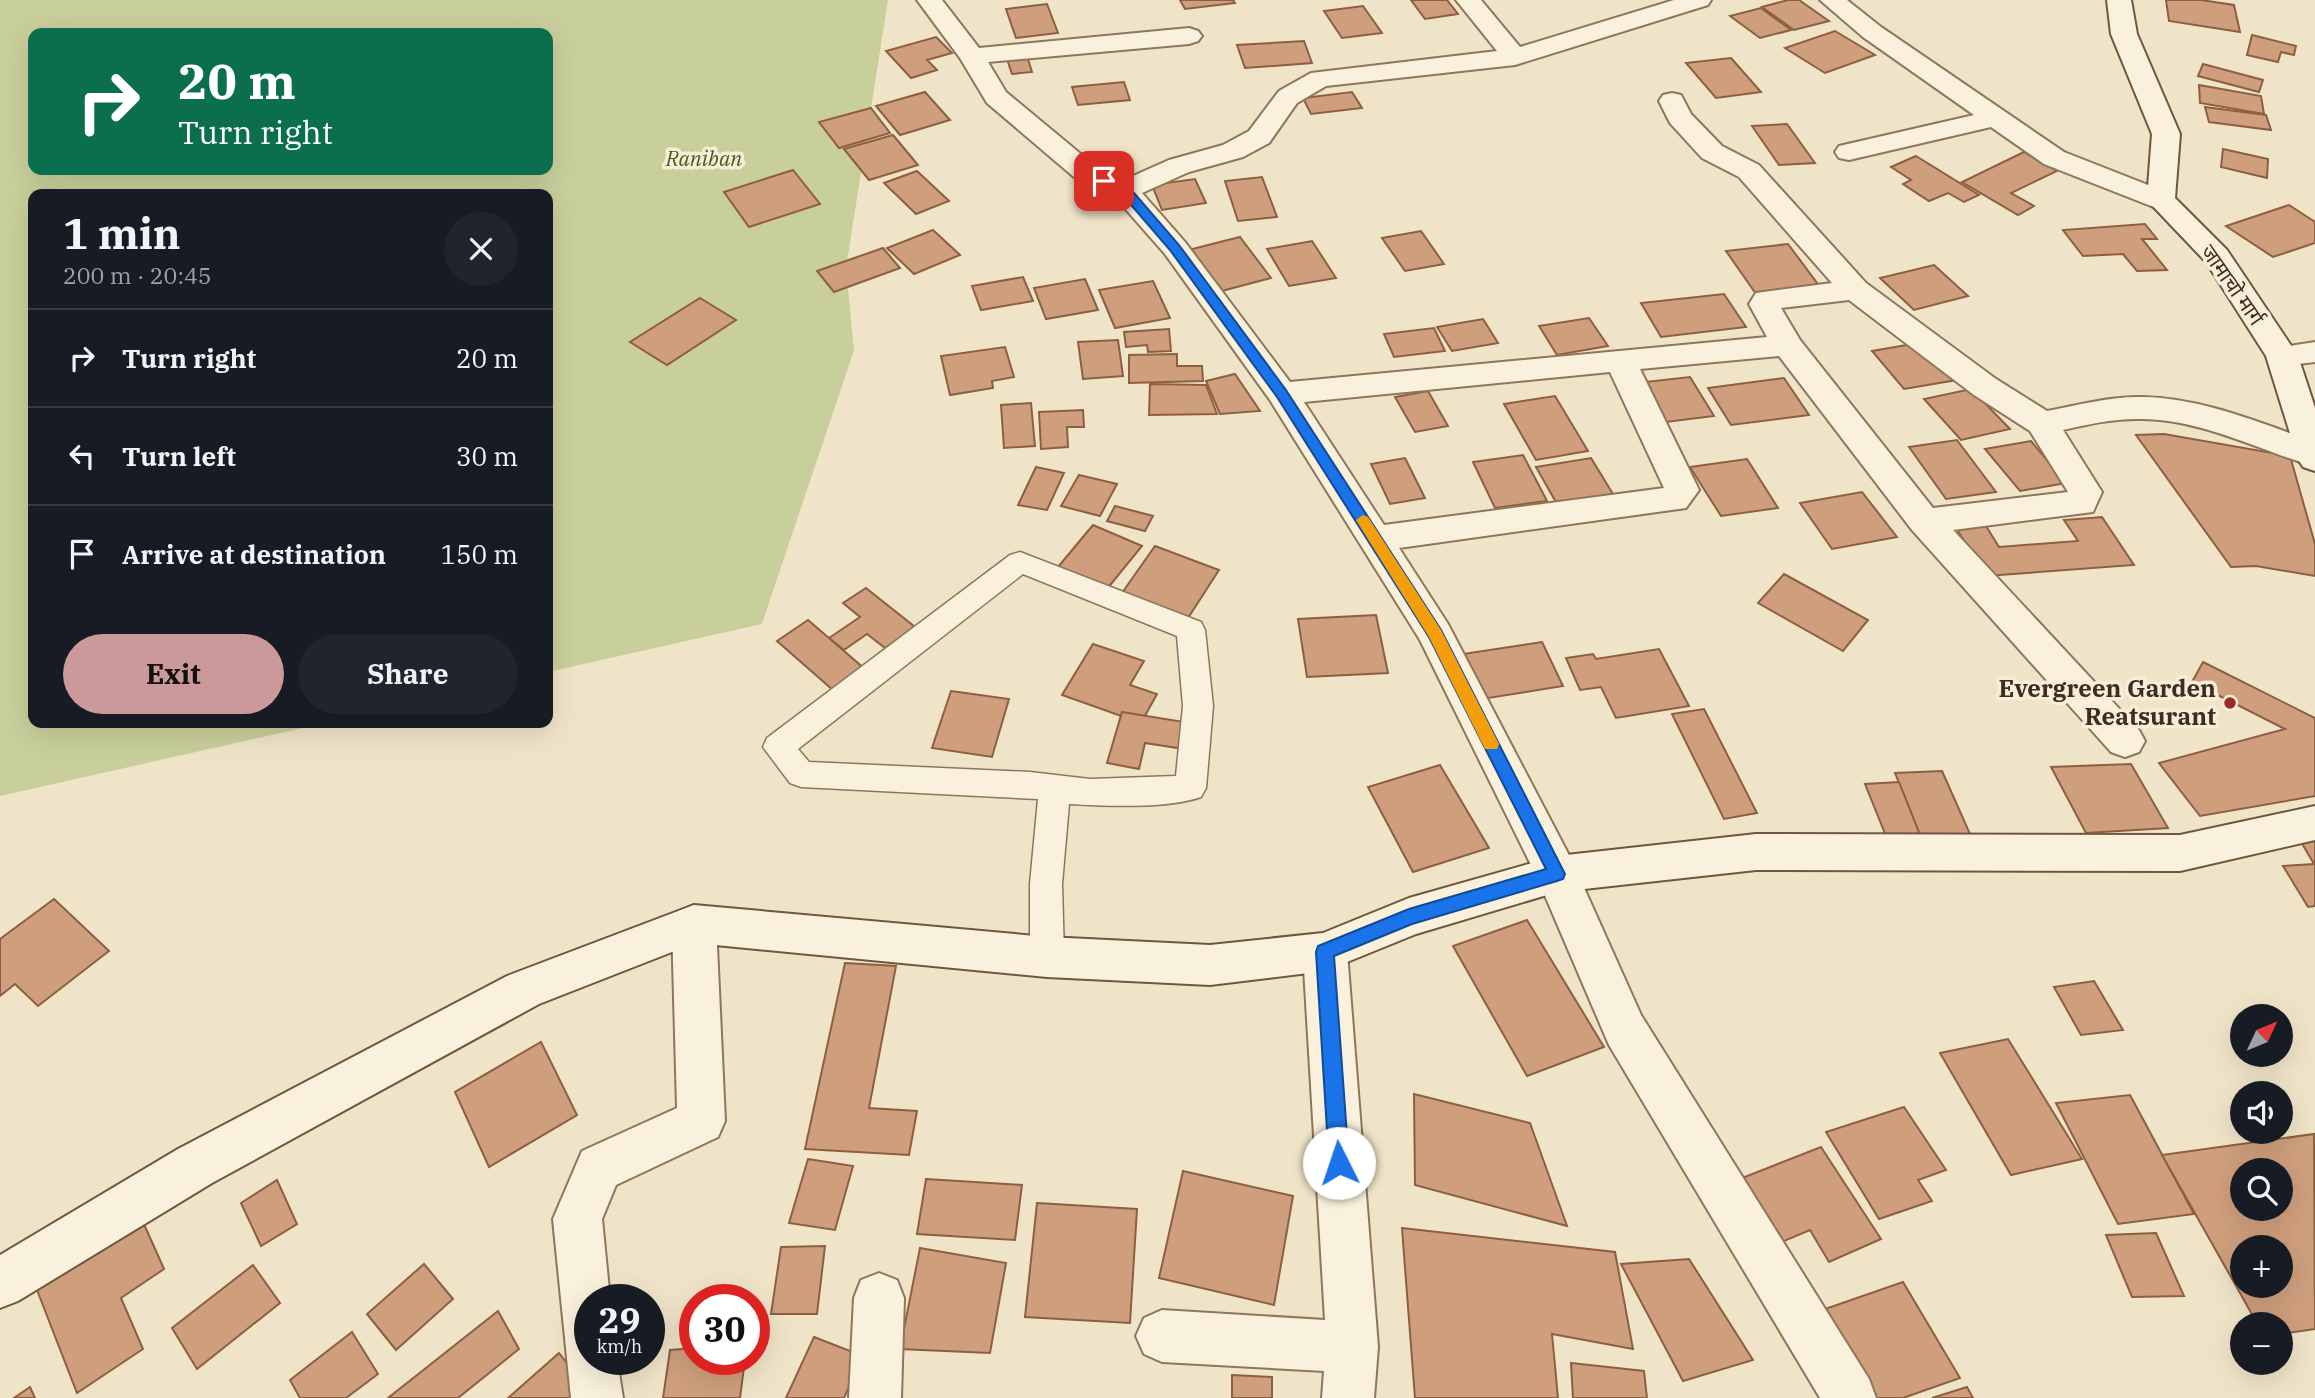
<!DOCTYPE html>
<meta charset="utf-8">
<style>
:root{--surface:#171b24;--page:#20242c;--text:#f1f3f6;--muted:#9ea1a6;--line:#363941;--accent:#cc999b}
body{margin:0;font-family:"IBM Plex Serif","Noto Sans Devanagari",serif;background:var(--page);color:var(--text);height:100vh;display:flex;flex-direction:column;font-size:26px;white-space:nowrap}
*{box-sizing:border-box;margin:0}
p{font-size:23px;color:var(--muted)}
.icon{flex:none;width:38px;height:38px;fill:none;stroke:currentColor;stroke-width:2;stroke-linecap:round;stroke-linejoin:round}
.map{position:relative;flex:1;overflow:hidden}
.drawer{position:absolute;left:28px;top:189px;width:525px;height:539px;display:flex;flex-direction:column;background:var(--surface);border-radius:14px;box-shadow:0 7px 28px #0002}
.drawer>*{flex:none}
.top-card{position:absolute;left:28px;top:28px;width:525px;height:147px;border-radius:14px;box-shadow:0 7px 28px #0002;background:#0b6e4f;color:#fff;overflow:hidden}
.needle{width:46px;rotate:46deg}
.fabs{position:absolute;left:2230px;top:1004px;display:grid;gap:14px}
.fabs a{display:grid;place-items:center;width:63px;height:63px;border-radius:50%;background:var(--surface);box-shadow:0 7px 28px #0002;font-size:35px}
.speed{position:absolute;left:574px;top:1284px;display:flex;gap:14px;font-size:35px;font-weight:700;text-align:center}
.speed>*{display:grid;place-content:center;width:91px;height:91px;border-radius:50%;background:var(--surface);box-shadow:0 7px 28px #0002;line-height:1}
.speed small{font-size:18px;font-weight:400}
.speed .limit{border:10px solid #d22;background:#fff;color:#111}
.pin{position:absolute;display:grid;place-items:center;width:60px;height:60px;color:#fff;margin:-30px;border-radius:14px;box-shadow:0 4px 10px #0006}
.me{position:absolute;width:77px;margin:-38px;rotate:356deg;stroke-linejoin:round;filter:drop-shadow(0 0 5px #0008)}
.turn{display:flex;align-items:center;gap:24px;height:147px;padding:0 35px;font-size:32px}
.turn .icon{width:91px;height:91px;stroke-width:2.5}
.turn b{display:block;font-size:49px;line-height:60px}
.round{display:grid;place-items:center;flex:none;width:74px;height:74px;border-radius:37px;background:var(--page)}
.summary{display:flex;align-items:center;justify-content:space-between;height:119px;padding:0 35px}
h1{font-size:42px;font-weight:700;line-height:52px}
.action{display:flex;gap:14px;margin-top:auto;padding:14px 35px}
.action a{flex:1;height:80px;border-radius:42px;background:var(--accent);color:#111;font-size:28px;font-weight:700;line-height:80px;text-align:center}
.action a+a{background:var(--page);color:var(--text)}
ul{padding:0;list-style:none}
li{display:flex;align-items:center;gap:21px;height:98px;padding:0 35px;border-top:2px solid var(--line)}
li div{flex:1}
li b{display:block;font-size:26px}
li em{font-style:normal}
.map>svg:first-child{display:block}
.green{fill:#c9cf9b;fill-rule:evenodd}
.building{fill:#cf9f7d;stroke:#8d5f41;stroke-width:2;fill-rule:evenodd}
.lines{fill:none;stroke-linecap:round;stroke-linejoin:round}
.lane-casing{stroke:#8d765c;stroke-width:3}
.street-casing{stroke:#8d765c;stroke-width:4}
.secondary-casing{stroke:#6f573f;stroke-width:4}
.lane{fill:#faf1dc;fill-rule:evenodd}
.street{fill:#faf1dc;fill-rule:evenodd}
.secondary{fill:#faf1dc;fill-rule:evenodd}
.route{fill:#1a73e8;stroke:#114b97;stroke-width:2}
.slow{fill:#f59e0b}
.poi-dot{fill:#9e2a2b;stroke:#f7eed8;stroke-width:2.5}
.labels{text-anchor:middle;stroke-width:7;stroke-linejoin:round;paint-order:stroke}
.far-park-label{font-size:21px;font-style:italic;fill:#4d5a26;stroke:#f7eed8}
.far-street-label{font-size:21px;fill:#3d2e20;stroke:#f7eed8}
.poi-label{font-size:24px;font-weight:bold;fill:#3d2e20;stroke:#f7eed8;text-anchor:end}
</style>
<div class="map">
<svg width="2315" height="1398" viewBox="0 0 2315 1398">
<rect width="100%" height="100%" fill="#f0e4c8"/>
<path class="green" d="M0,0H888L846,268L854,350L762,624L548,672V194H33V723H325L0,796ZM33,33H548V170H33Z"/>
<g class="building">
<polygon points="1180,0 1233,0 1235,3 1185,9"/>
<polygon points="1411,0 1447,0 1458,14 1425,19"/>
<polygon points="1788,0 1799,0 1829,21 1794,30 1762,7"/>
<polygon points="2166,0 2201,0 2234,5 2240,32 2169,21"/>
<polygon points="1047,4 1058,33 1016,38 1006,9"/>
<polygon points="1363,6 1382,33 1342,38 1324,11"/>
<polygon points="1761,8 1791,30 1760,38 1730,16"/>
<polygon points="1835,31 1875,55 1825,73 1785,48"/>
<polygon points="2252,35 2296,46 2294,55 2281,52 2278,62 2247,55"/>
<polygon points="936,37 952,53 927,60 937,70 911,78 886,51"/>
<polygon points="1304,41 1312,63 1245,68 1237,45"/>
<polygon points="1027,56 1032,72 1012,74 1007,59"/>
<polygon points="1731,58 1761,92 1716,98 1686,63"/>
<polygon points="2203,64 2263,80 2259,92 2198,76"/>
<polygon points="1124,82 1130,100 1078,105 1072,87"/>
<polygon points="2199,85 2261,96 2264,114 2200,103"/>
<polygon points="925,92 950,120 900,135 876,106"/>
<polygon points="1352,92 1362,108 1311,114 1303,98"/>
<polygon points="2205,107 2266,115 2271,130 2209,122"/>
<polygon points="871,108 890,133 839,148 819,122"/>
<polygon points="1787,124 1815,163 1779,165 1752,126"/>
<polygon points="893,135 918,165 869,180 844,149"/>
<polygon points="2223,149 2268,159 2267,178 2221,167"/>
<polygon points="2024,152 2057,171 2011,193 2034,206 2018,215 1962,182"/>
<polygon points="1916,156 1979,195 1964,202 1948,193 1929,201 1903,184 1911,180 1891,167"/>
<polygon points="793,170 820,204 749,227 724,192"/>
<polygon points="917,171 949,201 916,214 884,183"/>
<polygon points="1262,177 1277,217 1238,221 1225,181"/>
<polygon points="1195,179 1206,203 1162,210 1152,185"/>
<polygon points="2289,205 2315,222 2315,243 2273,257 2226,226"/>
<polygon points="2145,224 2157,239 2142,239 2167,270 2137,271 2123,254 2083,256 2063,230"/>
<polygon points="933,230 960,255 914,274 887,248"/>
<polygon points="1421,231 1444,264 1405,271 1382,238"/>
<polygon points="1240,237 1271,278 1214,293 1184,251"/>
<polygon points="1312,241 1336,278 1289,286 1267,249"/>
<polygon points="1788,244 1820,287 1756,294 1726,251"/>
<polygon points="883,248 900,268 834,292 817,271"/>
<polygon points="1934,265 1968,296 1914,310 1880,278"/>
<polygon points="1023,277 1033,301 981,310 972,286"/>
<polygon points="1085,279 1098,310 1046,319 1034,288"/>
<polygon points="1153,281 1170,318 1115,328 1099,290"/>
<polygon points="1724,294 1746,327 1661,337 1641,303"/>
<polygon points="700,298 736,320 667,365 630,342"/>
<polygon points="1589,318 1608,346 1557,355 1539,326"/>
<polygon points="1483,319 1498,343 1452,351 1437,327"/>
<polygon points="1434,328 1445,351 1394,357 1384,334"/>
<polygon points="1169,329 1171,351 1148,352 1147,345 1126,347 1124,332"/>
<polygon points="1118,340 1123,376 1083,379 1078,342"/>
<polygon points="1924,342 1957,380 1904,389 1872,351"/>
<polygon points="1005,347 1014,377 992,381 993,388 950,395 941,356"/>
<polygon points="1177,354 1177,366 1202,366 1203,381 1129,383 1129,355"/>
<polygon points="1235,374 1260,411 1220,414 1206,381"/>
<polygon points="1690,377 1714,416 1658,423 1636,383"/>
<polygon points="1784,378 1809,415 1731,425 1708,388"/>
<polygon points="1150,384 1206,385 1217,414 1149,415"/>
<polygon points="1971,389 2010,429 1961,440 1924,399"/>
<polygon points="1428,391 1448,426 1415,432 1395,397"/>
<polygon points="1555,396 1588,451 1536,460 1504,404"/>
<polygon points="1031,403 1035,446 1004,448 1001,405"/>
<polygon points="1083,410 1084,427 1067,427 1068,447 1041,449 1039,412"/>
<polygon points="2164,434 2290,456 2315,544 2315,576 2256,566 2231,567 2136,435"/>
<polygon points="1957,440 1996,492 1946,499 1909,447"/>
<polygon points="2031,441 2066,483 2020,491 1985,449"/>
<polygon points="1523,455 1547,501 1495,508 1473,462"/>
<polygon points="1405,458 1425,498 1390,504 1371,464"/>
<polygon points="1591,458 1613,494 1557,504 1536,467"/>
<polygon points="1747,459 1778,508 1721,516 1690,467"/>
<polygon points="1036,467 1064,473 1047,510 1018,505"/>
<polygon points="1079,475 1117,484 1100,516 1061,506"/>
<polygon points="1862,492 1897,537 1832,549 1800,503"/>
<polygon points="1115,506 1153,516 1145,531 1107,521"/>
<polygon points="2102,517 2134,565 1986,576 1956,528 1986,526 1999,547 2078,541 2064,520"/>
<polygon points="1093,525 1142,546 1107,589 1058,567"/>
<polygon points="1155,546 1219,570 1188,618 1122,593"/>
<polygon points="1784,574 1868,620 1843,651 1758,603"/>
<polygon points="866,588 915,627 885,648 867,634 844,650 829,638 860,617 843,603"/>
<polygon points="1376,615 1388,673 1307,677 1298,619"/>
<polygon points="808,620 866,670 834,691 777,641"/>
<polygon points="1542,642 1563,686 1482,699 1463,654"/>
<polygon points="1093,644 1144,661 1130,685 1157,694 1141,723 1062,695"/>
<polygon points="1659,649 1689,706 1616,718 1601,687 1580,690 1566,658 1593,654 1596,659"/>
<polygon points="2203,662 2315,718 2315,796 2200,816 2159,763 2285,729 2192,682"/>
<polygon points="951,691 1009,699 992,757 932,748"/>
<polygon points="1704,709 1757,813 1724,819 1672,714"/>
<polygon points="1122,712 1190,723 1184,749 1145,743 1139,769 1107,763"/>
<polygon points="2131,764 2168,828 2086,833 2051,767"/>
<polygon points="1440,765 1489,848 1413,872 1368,787"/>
<polygon points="1942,771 1970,834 1920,835 1895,773"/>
<polygon points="1899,782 1920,835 1886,836 1865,784"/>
<polygon points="2315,841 2315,906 2308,907 2283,866 2314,864 2301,842"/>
<polygon points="54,899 109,951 38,1006 15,984 0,996 0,939"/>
<polygon points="1527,920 1604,1047 1527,1076 1453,946"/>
<polygon points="845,963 896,966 869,1108 917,1111 909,1155 805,1149"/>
<polygon points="2094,981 2123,1030 2081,1035 2054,987"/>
<polygon points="2008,1039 2082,1159 2011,1175 1940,1053"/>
<polygon points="541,1042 577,1115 489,1167 455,1092"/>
<polygon points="1414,1094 1530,1123 1567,1226 1415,1185"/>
<polygon points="2130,1095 2194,1214 2118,1224 2056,1103"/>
<polygon points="1904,1107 1946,1170 1918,1180 1932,1201 1879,1219 1826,1132"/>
<path d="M2314,1134L2315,1329L2280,1334V1325H2258L2162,1155ZM2242,1171H2280V1209H2242ZM2242,1248H2280V1286H2242Z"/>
<polygon points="1821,1147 1881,1239 1829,1262 1810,1230 1772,1246 1732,1182"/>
<polygon points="808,1159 853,1166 835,1230 789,1223"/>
<polygon points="1183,1171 1293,1196 1274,1305 1159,1278"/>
<polygon points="926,1179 1022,1185 1015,1240 917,1234"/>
<polygon points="277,1180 297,1224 261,1246 241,1203"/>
<polygon points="1037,1203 1137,1209 1130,1323 1025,1317"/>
<polygon points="143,1222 164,1269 121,1298 143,1349 77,1393 37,1290"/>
<polygon points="1402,1228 1615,1252 1633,1349 1552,1334 1558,1398 1415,1398"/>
<polygon points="2156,1233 2184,1296 2132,1297 2106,1235"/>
<polygon points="825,1246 817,1314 771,1314 781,1247"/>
<polygon points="920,1248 1006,1263 990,1353 900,1349"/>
<polygon points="1689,1259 1753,1360 1683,1381 1621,1264"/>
<polygon points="424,1264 453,1299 396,1350 367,1314"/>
<polygon points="253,1265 280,1303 197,1369 172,1328"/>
<polygon points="1903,1282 1960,1378 1903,1398 1875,1398 1825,1309"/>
<polygon points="498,1311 519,1349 458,1398 388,1398"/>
<polygon points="352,1332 378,1374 346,1398 300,1398 290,1380"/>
<polygon points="814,1337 863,1356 844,1398 786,1398"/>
<polygon points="695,1348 695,1360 745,1360 740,1398 663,1398 670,1350"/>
<polygon points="559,1353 588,1390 579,1398 508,1398"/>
<polygon points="1571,1363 1644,1371 1647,1398 1573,1398"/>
<polygon points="1232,1375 1272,1377 1272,1398 1232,1398"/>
<polygon points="30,1387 35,1398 14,1398"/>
<polygon points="1967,1387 1973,1398 1932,1398"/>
</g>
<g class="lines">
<defs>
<path id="lane" d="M1020,552L1201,622L1205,630L1213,706L1206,788L1201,797C1167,809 1105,806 1069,804L1062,884L1064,957L1059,968L1047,972L1035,968L1030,957V884L1038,799L801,787L790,783L763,747L767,738L1010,555ZM1023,574L1177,636L1183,706L1176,776L1090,779L1030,772L809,762L798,749Z"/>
<g id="street">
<path d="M917,0H942L979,48L1189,28L1198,31L1202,36L1198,41L1189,44L988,62L1006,92L1094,165L1124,180L1169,160L1223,145L1249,131L1279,91L1311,73L1497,51L1456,0H1481L1520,47L1674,0H1711L1708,5L1515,65L1326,86L1297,103L1269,143L1243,157L1189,172L1142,193L1185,242L1290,382L1767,337L1749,304L1756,293L1832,283L1739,177L1702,158L1670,123L1659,101L1663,95L1672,93L1681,95L1691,114L1722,146L1759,165L1866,283L1996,379L2047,411C2079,405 2111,396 2143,397C2202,398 2260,423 2315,442L2313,466C2256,449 2203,420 2143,419C2116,418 2089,424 2063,430L2102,492L2093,512L1953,530L2139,730L2145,741L2139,752L2125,757L2111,752L1912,530L1779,356L1640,369L1699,490L1686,508L1399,548L1448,624L1572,861L1641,1015L1869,1379L1876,1398H1820L1609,1045L1537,877L1420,640L1270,400L1165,254L1114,196L1074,177L987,103L960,58ZM1849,300L1974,395L2030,431L2068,492L1933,508L1800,340L1781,308ZM1610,372L1664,488L1384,525L1304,402Z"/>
<polygon points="1820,0 1847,0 1881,27 2064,152 2171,194 2175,200 2171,206 2161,209 2151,206 2044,164 1991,127 1849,160 1839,158 1835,152 1839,146 1974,115 1863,37"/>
<polygon points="2315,342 2315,362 2282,366 2271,363 2266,356 2271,349"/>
<polygon points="694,905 709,911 716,924 725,1121 718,1137 616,1185 602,1219 610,1300 590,1300 590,1360 617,1360 623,1398 571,1398 553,1219 582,1151 677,1108 672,924 679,911"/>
<polygon points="1325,933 1340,938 1347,952 1378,1347 1374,1398 1322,1398 1324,1371 1162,1362 1144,1354 1136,1336 1144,1318 1162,1310 1325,1320 1303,952 1310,938"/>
<polygon points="879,1273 897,1280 904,1298 901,1398 849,1398 854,1298 861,1280"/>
</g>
<g id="secondary">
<polygon points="2107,0 2131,0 2137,34 2180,134 2175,198 2227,250 2298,356 2315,408 2315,471 2303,467 2298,459 2266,356 2206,262 2147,200 2152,134 2111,34"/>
<polygon points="2315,806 2315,840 2180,871 1756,870 1557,892 1416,934 1325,971 1210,985 1047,977 695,943 539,1004 212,1183 18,1301 0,1308 0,1255 178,1149 507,976 694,905 1047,937 1210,945 1323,933 1409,898 1557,856 1756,834 2180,835"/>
</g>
</defs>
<use href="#lane" class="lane-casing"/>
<use href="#street" class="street-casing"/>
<use href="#secondary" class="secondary-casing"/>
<use href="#lane" class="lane"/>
<use href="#street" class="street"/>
<use href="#secondary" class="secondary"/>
</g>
<polygon class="route" points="1104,177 1129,187 1179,245 1286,390 1441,630 1565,874 1563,879 1557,881 1412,924 1334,956 1349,1163 1346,1169 1339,1172 1332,1169 1329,1163 1316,952 1318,946 1409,909 1546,869 1429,637 1277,397 1170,250 1120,192 1100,183 1099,181"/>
<polygon class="slow" points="1363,515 1368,517 1441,630 1499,744 1497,749 1485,749 1429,637 1356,520"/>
<circle class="poi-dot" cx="2230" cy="703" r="7"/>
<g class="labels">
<g class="far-park-label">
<text x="704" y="166">Raniban</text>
</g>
<g class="far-street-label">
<text transform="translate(2232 285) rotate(55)" y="7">जामाचो मार्ग</text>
</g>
<g class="poi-label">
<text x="2216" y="697">Evergreen Garden<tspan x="2216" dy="28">Reatsurant</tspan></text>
</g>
</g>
</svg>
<div class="fabs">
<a><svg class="needle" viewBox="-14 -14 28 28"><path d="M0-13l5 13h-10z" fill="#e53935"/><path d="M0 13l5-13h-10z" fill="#9ea1a6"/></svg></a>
<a><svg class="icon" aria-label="sound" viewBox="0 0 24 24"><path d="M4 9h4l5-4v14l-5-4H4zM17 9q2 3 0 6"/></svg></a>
<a><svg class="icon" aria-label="search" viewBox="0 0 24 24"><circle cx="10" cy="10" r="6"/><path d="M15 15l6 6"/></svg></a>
<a>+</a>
<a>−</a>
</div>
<div class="speed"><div>29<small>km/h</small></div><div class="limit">30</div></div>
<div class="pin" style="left:1104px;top:181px;background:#d93025"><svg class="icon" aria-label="arrive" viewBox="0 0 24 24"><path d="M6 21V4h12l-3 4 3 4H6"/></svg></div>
<svg class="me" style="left:1339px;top:1163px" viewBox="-20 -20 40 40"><circle r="19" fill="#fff"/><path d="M0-13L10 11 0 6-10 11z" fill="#1a73e8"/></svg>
<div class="top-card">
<div class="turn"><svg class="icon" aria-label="right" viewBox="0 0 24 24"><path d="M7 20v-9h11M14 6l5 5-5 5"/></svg><div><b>20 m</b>Turn right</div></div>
</div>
<section class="drawer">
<div class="summary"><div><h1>1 min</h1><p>200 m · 20:45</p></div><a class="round"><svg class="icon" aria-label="close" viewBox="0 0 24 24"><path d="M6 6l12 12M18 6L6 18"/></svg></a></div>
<ul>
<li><svg class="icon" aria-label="right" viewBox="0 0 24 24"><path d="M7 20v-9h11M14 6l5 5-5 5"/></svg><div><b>Turn right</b></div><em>20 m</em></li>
<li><svg class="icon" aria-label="left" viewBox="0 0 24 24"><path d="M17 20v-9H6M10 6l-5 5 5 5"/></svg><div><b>Turn left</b></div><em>30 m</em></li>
<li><svg class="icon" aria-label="arrive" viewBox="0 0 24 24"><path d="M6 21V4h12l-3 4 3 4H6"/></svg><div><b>Arrive at destination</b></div><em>150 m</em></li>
</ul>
<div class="action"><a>Exit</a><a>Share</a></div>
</section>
</div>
